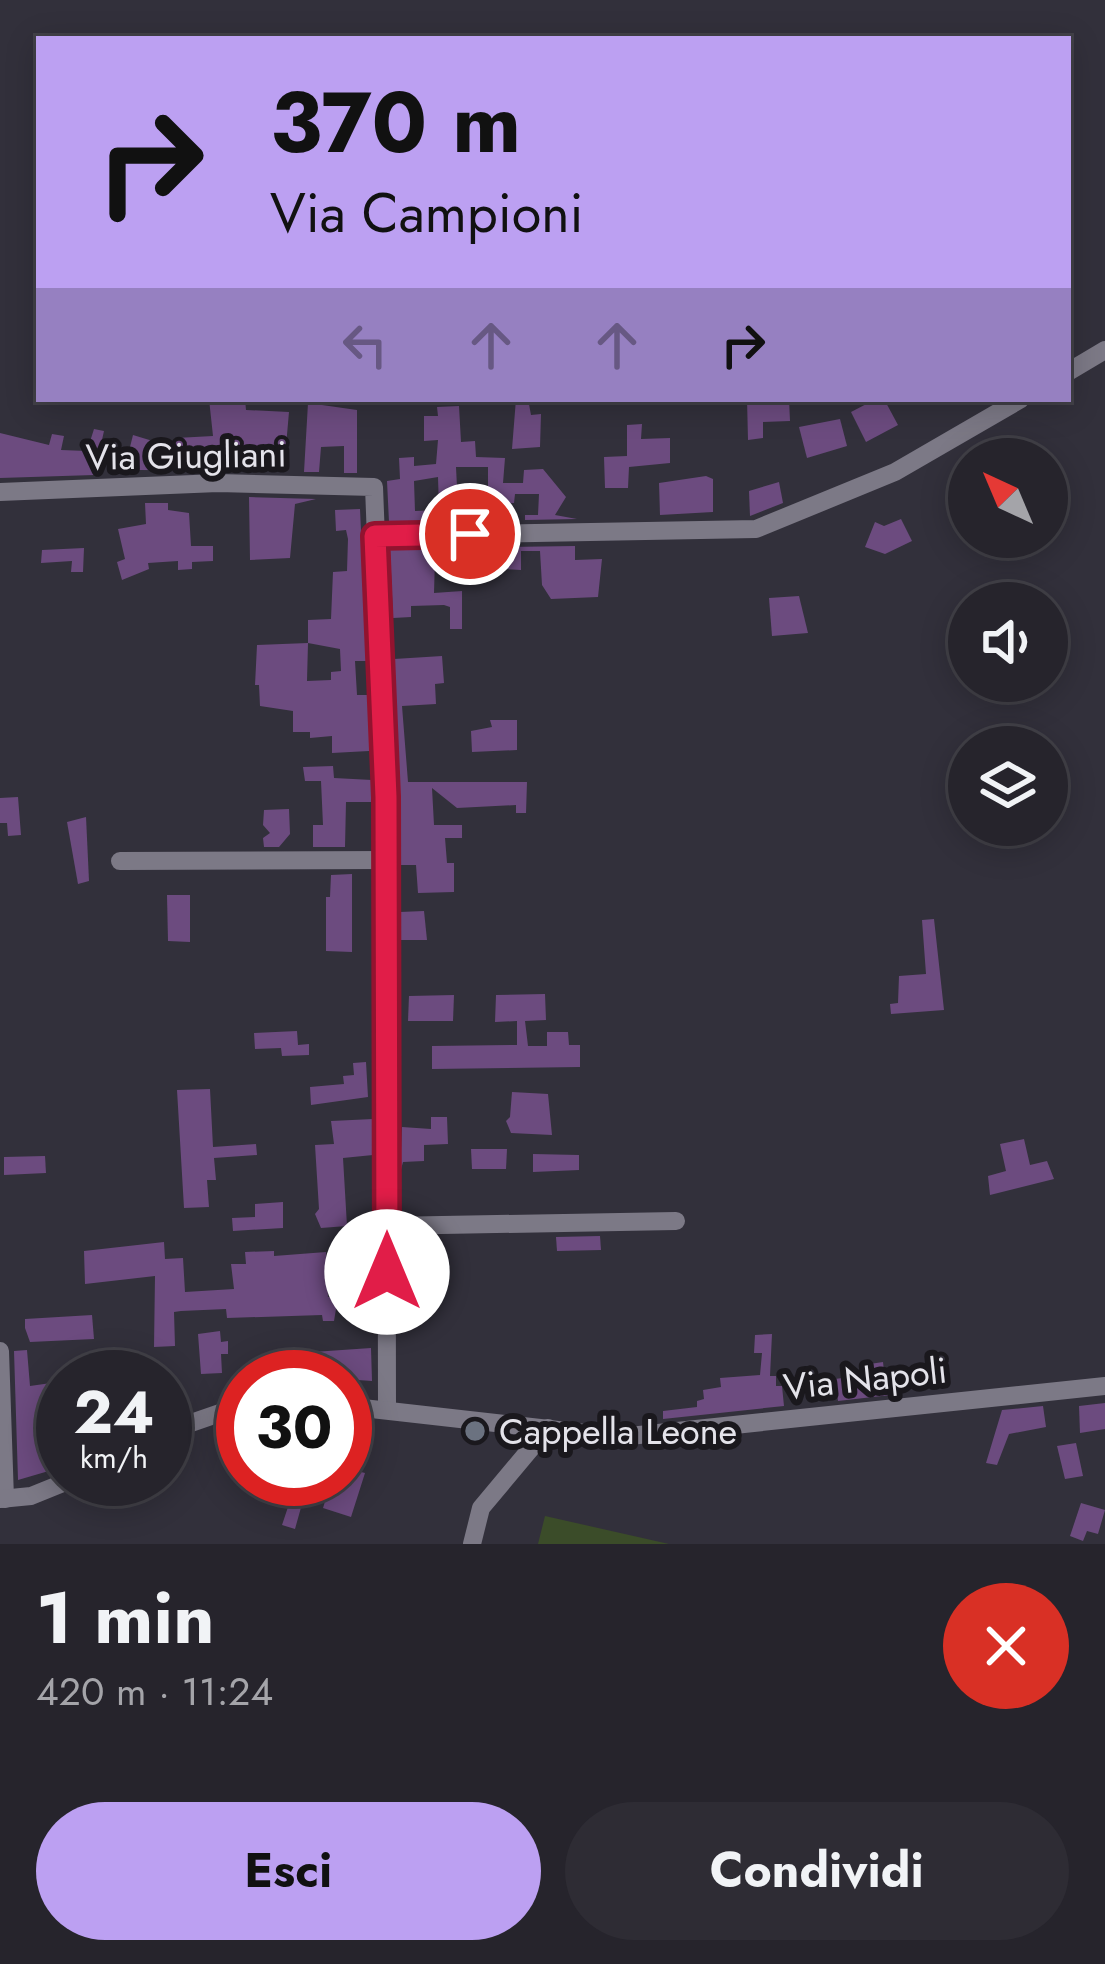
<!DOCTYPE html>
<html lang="it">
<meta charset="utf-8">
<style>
:root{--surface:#26242c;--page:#2e2c34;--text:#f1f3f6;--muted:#a4a4a9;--line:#424148;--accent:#bca0f2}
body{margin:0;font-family:Jost,sans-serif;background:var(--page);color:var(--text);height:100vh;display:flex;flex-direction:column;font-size:45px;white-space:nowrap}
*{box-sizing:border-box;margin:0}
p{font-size:39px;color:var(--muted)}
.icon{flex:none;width:66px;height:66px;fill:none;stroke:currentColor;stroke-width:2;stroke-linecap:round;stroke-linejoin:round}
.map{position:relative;height:1544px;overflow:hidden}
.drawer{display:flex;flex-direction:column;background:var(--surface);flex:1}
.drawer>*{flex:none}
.hud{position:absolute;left:36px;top:36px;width:1035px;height:366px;border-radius:0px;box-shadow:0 6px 30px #0003,0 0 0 3px var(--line);background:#bca0f2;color:#111;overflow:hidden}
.needle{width:78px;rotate:316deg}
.controls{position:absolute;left:948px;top:438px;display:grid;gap:24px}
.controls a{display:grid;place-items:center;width:120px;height:120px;border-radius:50%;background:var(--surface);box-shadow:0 6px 30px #0003,0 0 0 3px var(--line);font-size:60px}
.speed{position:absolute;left:36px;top:1350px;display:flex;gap:24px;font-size:60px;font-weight:700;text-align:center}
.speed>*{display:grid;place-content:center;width:156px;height:156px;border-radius:50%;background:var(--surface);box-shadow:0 6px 30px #0003,0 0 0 3px var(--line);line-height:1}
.speed small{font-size:30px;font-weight:400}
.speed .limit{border:18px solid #d22;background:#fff;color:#111}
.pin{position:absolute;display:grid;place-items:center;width:102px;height:102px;color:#fff;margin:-51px;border:6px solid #fff;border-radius:50%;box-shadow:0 3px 12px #0007}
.me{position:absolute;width:132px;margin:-66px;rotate:0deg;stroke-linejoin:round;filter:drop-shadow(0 0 9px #0008)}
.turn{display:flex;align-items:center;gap:42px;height:252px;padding:0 36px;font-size:54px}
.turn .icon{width:156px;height:156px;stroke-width:2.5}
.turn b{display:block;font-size:84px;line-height:102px}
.lanes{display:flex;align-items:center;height:114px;padding:0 36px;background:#0003;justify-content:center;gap:60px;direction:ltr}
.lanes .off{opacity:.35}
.round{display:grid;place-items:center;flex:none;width:126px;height:126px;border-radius:63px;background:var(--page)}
.overview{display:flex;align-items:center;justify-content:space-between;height:204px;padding:0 36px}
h1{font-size:72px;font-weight:700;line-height:90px}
.action{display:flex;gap:24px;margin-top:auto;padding:24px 36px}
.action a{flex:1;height:138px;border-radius:72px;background:var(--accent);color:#111;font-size:48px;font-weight:700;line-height:138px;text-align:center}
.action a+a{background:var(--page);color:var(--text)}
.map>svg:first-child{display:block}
.green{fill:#3b4c29}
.building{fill:#6c4b7f;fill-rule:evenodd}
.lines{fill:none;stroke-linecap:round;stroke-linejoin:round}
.minor{stroke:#7c7986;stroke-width:18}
.route-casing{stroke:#92132f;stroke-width:30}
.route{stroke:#e11d48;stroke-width:21}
.worship-dot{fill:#6b7280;stroke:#1a181d;stroke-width:4.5}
.labels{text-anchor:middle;stroke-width:12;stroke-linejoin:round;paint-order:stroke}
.street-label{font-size:36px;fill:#e4e3ea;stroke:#1a181d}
.poi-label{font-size:36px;fill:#e4e3ea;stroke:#1a181d;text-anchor:start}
</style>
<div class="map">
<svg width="1105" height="1544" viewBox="0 0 1105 1544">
<rect width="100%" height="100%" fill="#32303b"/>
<polygon class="green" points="545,1516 669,1544 538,1544"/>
<g class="building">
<polygon points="209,399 245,399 246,410 289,412 286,446 277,446 275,471 139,470 139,464 126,463 133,435 156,442 154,459 176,457 176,438 213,436"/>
<polygon points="516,399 528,399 531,415 541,414 540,447 512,449"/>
<polygon points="747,399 789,399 790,421 763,422 763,438 748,440"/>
<polygon points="876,399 884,399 898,425 866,442 851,412"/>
<polygon points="308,403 357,410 357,473 344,473 344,446 321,447 319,472 304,472"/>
<path d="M459,406L461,442L475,441L476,457L505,458L503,483H523L524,470L543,469L566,497L555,515L577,519L525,520V515H538L539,494H515L514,503L496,504L495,510L452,512L453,521L389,522L387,481L400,479L399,458L414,457V466L436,464L438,440L424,441V416H438L437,407ZM456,467H488V487H457ZM438,477L439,510L415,511L414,481Z"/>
<polygon points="840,419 847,446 807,458 799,427"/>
<polygon points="642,424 641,439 670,438 670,463 629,467 628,488 605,488 604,457 627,456 627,425"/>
<polygon points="94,429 104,431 94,475 0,478 0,433 49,445 52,434 64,436 61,450 87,451"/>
<polygon points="706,476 713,479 713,512 660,515 659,483"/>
<polygon points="779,482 783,503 750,516 749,491"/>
<polygon points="249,497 316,499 295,504 290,558 250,560"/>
<polygon points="145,503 168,503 168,510 189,513 191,546 213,546 213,561 192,562 192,569 178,570 178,561 148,563 149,569 122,580 117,562 125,559 118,529 146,524"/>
<polygon points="360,509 367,661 355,661 357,695 369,695 369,751 332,753 332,736 310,738 310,732 293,732 293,711 260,706 259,685 255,685 257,645 308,643 307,681 331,680 331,672 341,671 340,649 308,643 308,620 331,619 333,572 347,571 348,539 346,530 336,531 335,510"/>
<polygon points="901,519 912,541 885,554 865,547 875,522 884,526"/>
<polygon points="575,546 575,560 602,559 598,597 551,599 542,585 540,551 521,551 521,570 505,569 505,558 498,557 498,551 453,552 453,558 435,558 434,593 462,591 462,629 450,629 450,607 444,605 411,606 411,617 393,618 390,549"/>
<polygon points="84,548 83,572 71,572 72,561 41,563 42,550"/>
<polygon points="799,596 808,633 772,636 769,598"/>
<polygon points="442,656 444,683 435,684 436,704 402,706 408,782 527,782 526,813 516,813 516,805 457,808 432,788 434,825 462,825 462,838 445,838 447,863 454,863 454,892 418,893 416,865 400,865 394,659"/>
<polygon points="490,720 517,720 517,750 472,752 471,731 492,727"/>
<polygon points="333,766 334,778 372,780 373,802 346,802 345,847 313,847 313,825 323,825 321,781 305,781 303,767"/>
<polygon points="18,797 21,835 8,836 7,823 0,823 0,798"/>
<polygon points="289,809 290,834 279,847 264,847 263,838 270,833 263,825 264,810"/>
<polygon points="86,817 89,881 78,884 67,822"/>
<polygon points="352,874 352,952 326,951 326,897 330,897 331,875"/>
<polygon points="167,895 190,895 190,942 168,941"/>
<polygon points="424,911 427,940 400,940 400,912"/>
<polygon points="934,919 944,1010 891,1014 890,1004 898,1003 899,976 926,974 922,920"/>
<polygon points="545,994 546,1020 525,1021 528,1046 547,1046 547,1032 568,1032 569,1045 580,1045 580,1067 432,1069 432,1046 517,1045 517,1021 495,1022 496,995"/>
<polygon points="454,995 453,1021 408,1021 409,996"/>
<polygon points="297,1031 298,1045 309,1044 309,1055 282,1056 281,1048 255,1049 254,1033"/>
<polygon points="366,1062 368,1097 311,1105 310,1087 344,1084 343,1076 354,1075 353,1063"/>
<polygon points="210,1089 213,1147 256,1144 257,1155 214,1158 216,1180 207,1180 209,1207 184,1208 177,1090"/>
<polygon points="512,1092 548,1094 552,1135 511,1133 506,1121 510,1117"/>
<polygon points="431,1117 447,1117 448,1144 424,1145 424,1161 403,1162 400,1173 402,1127 431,1129"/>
<polygon points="373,1119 373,1155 343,1158 347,1226 321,1228 315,1214 319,1209 315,1145 334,1144 331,1121"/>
<polygon points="1024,1139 1030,1165 1047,1161 1054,1179 990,1195 988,1176 1006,1171 1000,1144"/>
<polygon points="471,1149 507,1149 506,1169 472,1169"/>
<polygon points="533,1154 579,1155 579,1170 533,1172"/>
<polygon points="45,1156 46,1173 4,1175 4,1157"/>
<polygon points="283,1202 283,1228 233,1231 232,1218 255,1217 255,1204"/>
<polygon points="600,1236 601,1250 557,1251 556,1237"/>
<polygon points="164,1242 165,1259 183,1258 185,1292 234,1289 231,1264 246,1264 245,1252 274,1251 274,1256 326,1252 328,1297 338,1297 334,1321 323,1321 322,1315 227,1318 226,1309 181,1311 174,1312 175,1346 154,1347 155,1276 85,1284 84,1251"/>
<polygon points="92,1315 94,1339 30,1342 25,1328 25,1319"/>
<polygon points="220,1331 221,1342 228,1341 228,1354 221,1354 222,1373 201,1374 198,1334"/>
<polygon points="772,1334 770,1376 776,1376 776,1386 782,1386 784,1406 663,1419 663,1411 697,1407 697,1401 704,1399 703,1390 721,1387 720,1378 760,1375 762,1353 754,1353 755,1335"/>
<polygon points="371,1348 372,1381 285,1375 284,1354"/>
<polygon points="27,1350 30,1386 58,1382 62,1408 43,1410 48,1457 58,1456 59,1468 18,1480 14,1351"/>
<polygon points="883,1362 884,1371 896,1369 899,1394 838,1401 835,1379 864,1375 863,1365"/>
<polygon points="1105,1403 1105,1429 1080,1433 1079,1406"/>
<polygon points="1043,1406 1046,1427 1009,1434 997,1465 986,1463 1002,1410"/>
<polygon points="1076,1443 1083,1476 1065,1479 1057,1446"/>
<polygon points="345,1468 365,1473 351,1517 323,1508 332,1479 345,1479"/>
<polygon points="282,1479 309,1479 295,1529 282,1525 289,1504 276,1500"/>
<polygon points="1081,1503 1105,1510 1098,1534 1087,1531 1083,1541 1070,1536"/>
</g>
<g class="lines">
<g class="minor">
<polyline points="1068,372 1105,350"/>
<polyline points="0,492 218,483 374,487 386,797 387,1409"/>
<polyline points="375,536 756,529 895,472 1021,399"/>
<polyline points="120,861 386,860"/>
<polyline points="387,1226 676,1221"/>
<polyline points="0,1351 5,1499"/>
<polyline points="345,1406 620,1437 1105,1386"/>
<polyline points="165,1432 243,1405"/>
<polyline points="0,1499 31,1496 73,1479"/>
<polyline points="472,1544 481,1508 548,1428"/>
</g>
</g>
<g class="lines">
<defs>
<polyline id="route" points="387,1272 386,797 375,536 470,534"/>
</defs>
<use href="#route" class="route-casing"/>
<use href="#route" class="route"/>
</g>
<circle class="worship-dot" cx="475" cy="1431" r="12"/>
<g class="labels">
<g class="street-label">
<text transform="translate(186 455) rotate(-1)" y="13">Via Giugliani</text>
<text transform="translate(865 1378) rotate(-6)" y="13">Via Napoli</text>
</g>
<g class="poi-label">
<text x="499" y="1444">Cappella Leone</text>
</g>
</g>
</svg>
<div class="controls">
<a><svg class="needle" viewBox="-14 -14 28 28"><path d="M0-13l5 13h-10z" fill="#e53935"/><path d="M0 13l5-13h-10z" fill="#a4a4a9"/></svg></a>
<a><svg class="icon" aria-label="sound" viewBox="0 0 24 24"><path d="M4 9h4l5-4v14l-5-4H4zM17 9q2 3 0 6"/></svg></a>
<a><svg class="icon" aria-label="layers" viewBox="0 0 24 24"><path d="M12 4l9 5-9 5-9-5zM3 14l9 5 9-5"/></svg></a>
</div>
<div class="speed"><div>24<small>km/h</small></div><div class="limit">30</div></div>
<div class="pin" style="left:470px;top:534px;background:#d93025"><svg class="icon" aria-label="arrive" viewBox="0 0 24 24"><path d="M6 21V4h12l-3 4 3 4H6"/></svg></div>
<svg class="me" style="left:387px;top:1272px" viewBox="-20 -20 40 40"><circle r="19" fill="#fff"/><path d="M0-13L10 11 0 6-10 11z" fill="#e11d48"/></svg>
<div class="hud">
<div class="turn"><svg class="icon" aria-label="right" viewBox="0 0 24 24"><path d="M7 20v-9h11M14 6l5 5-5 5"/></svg><div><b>370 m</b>Via Campioni</div></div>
<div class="lanes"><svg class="icon off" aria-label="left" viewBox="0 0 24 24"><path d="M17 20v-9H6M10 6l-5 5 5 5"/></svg><svg class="icon off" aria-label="ahead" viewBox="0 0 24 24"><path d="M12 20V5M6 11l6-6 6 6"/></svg><svg class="icon off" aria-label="ahead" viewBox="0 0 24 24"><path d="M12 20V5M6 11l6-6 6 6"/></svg><svg class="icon" aria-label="right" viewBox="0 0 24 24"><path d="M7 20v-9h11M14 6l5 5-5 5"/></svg></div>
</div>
</div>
<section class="drawer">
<div class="overview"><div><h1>1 min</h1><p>420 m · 11:24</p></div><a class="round" style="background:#d93025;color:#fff"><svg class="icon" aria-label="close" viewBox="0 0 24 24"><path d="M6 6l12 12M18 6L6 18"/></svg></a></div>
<div class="action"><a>Esci</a><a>Condividi</a></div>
</section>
